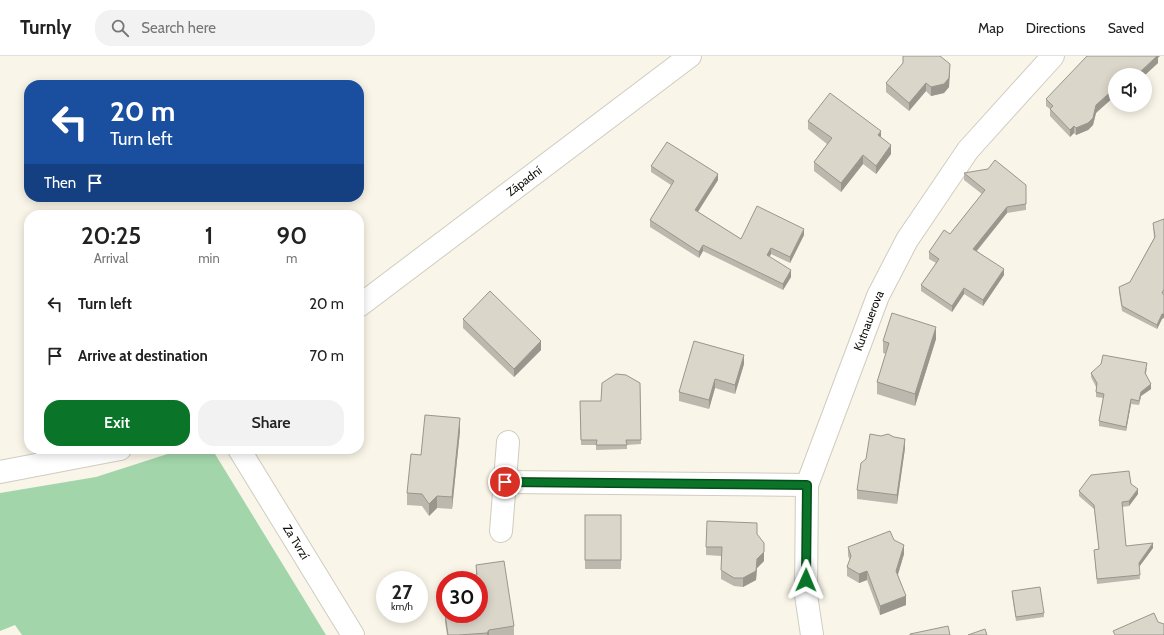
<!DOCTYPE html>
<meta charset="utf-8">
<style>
:root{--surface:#fff;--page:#f2f2f2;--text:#222;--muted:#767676;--line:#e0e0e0;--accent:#0a7528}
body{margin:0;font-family:Cabin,sans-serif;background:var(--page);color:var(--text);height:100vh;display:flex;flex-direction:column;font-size:15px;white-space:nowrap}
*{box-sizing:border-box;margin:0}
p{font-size:13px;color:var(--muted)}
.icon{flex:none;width:22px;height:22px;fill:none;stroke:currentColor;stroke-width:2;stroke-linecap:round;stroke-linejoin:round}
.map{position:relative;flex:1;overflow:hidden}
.panel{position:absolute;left:24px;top:154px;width:340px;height:244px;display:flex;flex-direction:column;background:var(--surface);border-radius:16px;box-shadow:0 2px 10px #0003}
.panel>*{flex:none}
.top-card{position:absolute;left:24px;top:24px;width:340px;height:122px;border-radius:16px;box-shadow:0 2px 10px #0003;background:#1a4fa0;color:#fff;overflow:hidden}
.buttons{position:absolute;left:1108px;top:12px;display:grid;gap:8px}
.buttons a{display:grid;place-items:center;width:44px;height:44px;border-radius:50%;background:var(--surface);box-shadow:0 2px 10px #0003;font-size:20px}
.speed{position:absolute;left:376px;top:515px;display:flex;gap:8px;font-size:20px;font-weight:700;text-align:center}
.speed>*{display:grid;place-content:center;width:52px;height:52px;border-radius:50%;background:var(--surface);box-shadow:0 2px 10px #0003;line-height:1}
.speed small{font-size:10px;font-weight:400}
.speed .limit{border:6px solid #d22;background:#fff;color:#111}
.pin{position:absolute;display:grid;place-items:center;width:34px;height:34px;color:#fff;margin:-17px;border:2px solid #fff;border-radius:50%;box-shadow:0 1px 4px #0007}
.me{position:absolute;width:44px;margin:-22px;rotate:1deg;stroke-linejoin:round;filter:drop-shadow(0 0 3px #0008)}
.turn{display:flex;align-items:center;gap:14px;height:84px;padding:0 20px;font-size:18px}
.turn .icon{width:52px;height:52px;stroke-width:2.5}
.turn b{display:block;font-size:28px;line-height:34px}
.then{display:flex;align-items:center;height:38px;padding:0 20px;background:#0003;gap:8px;font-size:15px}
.eta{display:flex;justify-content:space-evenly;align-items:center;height:68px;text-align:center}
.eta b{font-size:24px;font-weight:600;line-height:28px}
.primary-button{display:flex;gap:8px;margin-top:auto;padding:8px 20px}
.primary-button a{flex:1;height:46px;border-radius:16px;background:var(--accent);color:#fff;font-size:16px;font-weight:600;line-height:46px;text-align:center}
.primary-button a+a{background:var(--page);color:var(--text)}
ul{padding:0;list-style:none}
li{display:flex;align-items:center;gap:12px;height:52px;padding:0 20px}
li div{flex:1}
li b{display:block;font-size:15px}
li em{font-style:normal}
header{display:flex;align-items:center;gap:24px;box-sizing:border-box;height:56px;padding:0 20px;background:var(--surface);border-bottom:1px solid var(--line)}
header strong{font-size:19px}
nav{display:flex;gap:22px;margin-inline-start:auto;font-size:14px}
.search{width:280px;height:36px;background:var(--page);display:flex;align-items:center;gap:10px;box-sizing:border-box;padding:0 14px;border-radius:16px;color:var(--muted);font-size:15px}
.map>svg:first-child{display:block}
.green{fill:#a2d5aa}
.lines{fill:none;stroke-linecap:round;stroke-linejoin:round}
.minor-casing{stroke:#d0ccc0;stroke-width:24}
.tertiary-casing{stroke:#d0ccc0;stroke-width:24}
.minor{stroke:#fff;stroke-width:22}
.tertiary{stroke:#fff;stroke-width:22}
.wall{fill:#bcb8ae}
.shaded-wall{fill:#99968d}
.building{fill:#dbd6ca;stroke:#99968d}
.route-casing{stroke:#064c1a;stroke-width:10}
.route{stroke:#0a7528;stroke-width:7}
.labels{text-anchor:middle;stroke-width:3;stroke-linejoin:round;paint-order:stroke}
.street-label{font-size:12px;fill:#0e0d09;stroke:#fff}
</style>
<header>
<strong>Turnly</strong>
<div class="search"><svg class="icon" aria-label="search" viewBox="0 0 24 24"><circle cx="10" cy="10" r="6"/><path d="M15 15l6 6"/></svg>Search here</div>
<nav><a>Map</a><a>Directions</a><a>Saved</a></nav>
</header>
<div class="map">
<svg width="1164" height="579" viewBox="0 0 1164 579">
<rect width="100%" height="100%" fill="#f9f5e8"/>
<polygon class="green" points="183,393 212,393 326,579 22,579 15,569 0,575 0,437 96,421"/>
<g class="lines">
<defs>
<g id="minor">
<polyline points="505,426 807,429"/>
<polyline points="501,475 508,386"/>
<path id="s1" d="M812,579L806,539L807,429L878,240L907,184L968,94L1053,0"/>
</g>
<g id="tertiary">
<path id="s2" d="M359,250L690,0"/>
<path id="s3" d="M239,393L353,579"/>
<polyline points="0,416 120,393"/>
</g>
</defs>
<use href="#minor" class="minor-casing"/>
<use href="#tertiary" class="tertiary-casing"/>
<use href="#minor" class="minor"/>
<use href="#tertiary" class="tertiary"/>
</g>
<g class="wall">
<polygon points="1158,2 1158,7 1145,19 1115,19 1096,57 1093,69 1088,74 1076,79 1074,77 1070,81 1050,60 1050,53 1046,50 1046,43"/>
<polygon points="950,17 949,31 944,37 931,40 926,35 909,55 886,36 886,27"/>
<polygon points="808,65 881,82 891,98 876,118 863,108 841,136 814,115 814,106 827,88 808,73"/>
<polygon points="651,110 718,124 698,156 741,183 804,179 790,207 771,198 769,201 791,221 783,234 703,195 699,202 650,171 650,164 671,129 651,116"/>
<polygon points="964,117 1026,129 1026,154 1007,157 977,195 1004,219 983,250 964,238 952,256 921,235 921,229 936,207 929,203 929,196 950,178 982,138 964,124"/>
<polygon points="1164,163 1164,238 1162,263 1157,273 1122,255 1119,236 1119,231 1130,226 1154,182 1153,167"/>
<polygon points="463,263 541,294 514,321 463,272"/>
<polygon points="936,283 915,350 877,338 877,326 886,298 883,297 883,285"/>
<polygon points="744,308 735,338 715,332 709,353 679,345 679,336"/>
<polygon points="1147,312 1146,318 1151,333 1141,340 1139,349 1131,348 1126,375 1099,370 1099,365 1103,342 1096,341 1096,331 1091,321 1091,317"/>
<polygon points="640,327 641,388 627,389 627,393 596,394 596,389 581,389 580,345 601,345"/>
<polygon points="460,375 452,453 437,452 429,460 422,450 407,449 407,437 421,399"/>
<polygon points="905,392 897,448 857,443 857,434"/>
<polygon points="1131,428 1138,438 1129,450 1122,451 1126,490 1153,492 1139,511 1140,523 1097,528 1094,494 1099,493 1094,453 1079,440 1079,435"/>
<rect x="585" y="459" width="36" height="54"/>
<polygon points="757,479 764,505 757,512 756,524 743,531 734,530 721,523 721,500 706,499 706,491"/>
<polygon points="894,484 904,498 898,519 906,549 880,559 867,524 859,527 847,520 847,511 850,504 848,500 848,491"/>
<polygon points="476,509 514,570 514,579 447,579 445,566 445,558 479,558 479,524 468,524 468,520 476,519"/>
<polygon points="1012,535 1044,557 1044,561 1016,565 1012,539"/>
</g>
<g class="shaded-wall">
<polygon points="1155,0 1160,0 1158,2 1158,7 1145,19 1137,19"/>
<polygon points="950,8 949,31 944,37 931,40 931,31"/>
<polygon points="926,27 926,35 909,55 909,47"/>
<polygon points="1115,32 1115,40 1096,57 1093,69 1088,74 1076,79 1076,72 1096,49"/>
<polygon points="1074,70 1074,77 1070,81 1070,74"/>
<polygon points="881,75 881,84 878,79"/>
<polygon points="891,89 891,98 876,118 876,110"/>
<polygon points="863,99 863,108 841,136 841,127"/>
<polygon points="718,118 718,124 695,160 695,154"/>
<polygon points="1007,151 1007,157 973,199 973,193"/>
<polygon points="804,173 804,179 790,207 790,201"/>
<polygon points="703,189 703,195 699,202 699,196"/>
<polygon points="771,192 771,198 767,206 767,199"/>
<polygon points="1004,213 1004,219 983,250 983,244"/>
<polygon points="791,214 791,221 783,234 783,228"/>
<polygon points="964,232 964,238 952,256 952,250"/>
<polygon points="1162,258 1164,258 1164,262 1162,263 1157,273 1157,269"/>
<polygon points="936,271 936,283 915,350 915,338"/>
<polygon points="541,285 541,294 514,321 514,313"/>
<polygon points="744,299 744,308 735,338 735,329"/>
<polygon points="715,323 715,332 709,353 709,344"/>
<polygon points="1151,328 1151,333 1141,340 1139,349 1141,336"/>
<polygon points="1131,343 1131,348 1126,375 1126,371"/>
<polygon points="460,362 460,375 452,453 452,441"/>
<polygon points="905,383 905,392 897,448 897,439"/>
<polygon points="1138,433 1138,438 1129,450 1129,445"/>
<polygon points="437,440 437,452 429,460 429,448"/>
<polygon points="764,487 764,505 757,512 756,524 743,531 743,522"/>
<polygon points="1153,487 1153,492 1139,511 1139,507"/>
<polygon points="904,489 904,498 896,524 896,515"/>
<polygon points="867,515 867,524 859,527 859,518"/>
<polygon points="906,540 906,549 880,559 880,550"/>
<polygon points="489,574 489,579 487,579 487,577"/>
</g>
<g class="building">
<polygon points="903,0 940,0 950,8 949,22 944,28 931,31 926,27 909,47 886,27 903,7"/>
<polygon points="1087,0 1157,0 1137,19 1115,19 1115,32 1096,49 1093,62 1088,67 1076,72 1074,70 1070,74 1050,53 1053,50 1046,43"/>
<polygon points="830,37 881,75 878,79 891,89 876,110 863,99 841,127 814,106 832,82 808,65"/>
<polygon points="667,86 718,118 695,154 741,183 757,150 804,173 790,201 771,192 767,199 791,214 783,228 703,189 699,196 650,164 674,125 651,110"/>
<polygon points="995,104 1026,129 1026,148 1007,151 973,193 1004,213 983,244 964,232 952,250 921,229 939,203 929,196 944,174 950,178 985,134 964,117 988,113"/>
<polygon points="1164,163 1164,233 1162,237 1164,239 1164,258 1162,258 1157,269 1122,250 1119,231 1130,226 1155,181 1153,167"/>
<polygon points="490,235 541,285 514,313 463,263"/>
<polygon points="892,257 936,271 915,338 877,326 889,287 883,285"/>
<polygon points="694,285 744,299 735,329 715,323 709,344 679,336"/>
<polygon points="1103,299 1147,307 1145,317 1151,328 1141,336 1139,345 1131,343 1126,371 1099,365 1104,338 1096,336 1097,327 1091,317 1101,308"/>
<polygon points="616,318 626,319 640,327 641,384 626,384 627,389 596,389 597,384 581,384 580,345 601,345 602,327"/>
<polygon points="425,359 460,362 452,441 437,440 429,448 422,438 407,437 411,398 421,399"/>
<polygon points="870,378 881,380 888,378 894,381 905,383 897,439 857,434 861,407 866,403"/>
<polygon points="1129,415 1131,428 1138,433 1129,445 1122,446 1126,490 1153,487 1139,507 1140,519 1097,523 1094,494 1099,493 1094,449 1079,435 1091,419"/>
<rect x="585" y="459" width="36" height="45"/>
<polygon points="707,465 757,467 757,478 764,487 764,496 757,503 756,515 743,522 734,522 721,514 722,491 706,491"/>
<polygon points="890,475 894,484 904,489 896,515 906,540 880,550 867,515 859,518 847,511 851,500 848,491"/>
<polygon points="504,505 514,570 489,574 487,577 458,579 448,579 445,558 479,558 479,524 468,524 468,520 477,519 476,509"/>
<polygon points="1040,531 1044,557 1016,561 1012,535"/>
<polygon points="1154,557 1158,566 1164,568 1164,579 1115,579 1113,575"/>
<polygon points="948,570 950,579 910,579 910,578"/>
<polygon points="985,573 987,579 968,579"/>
</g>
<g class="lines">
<defs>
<polyline id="route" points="505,426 807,429 806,524"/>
</defs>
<use href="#route" class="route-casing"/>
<use href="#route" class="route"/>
</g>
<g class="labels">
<g class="street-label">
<text dy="4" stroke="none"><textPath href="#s2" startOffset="207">Západní</textPath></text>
<text dy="4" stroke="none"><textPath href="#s1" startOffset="326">Kutnauerova</textPath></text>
<text dy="4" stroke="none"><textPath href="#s3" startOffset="109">Za Tvrzí</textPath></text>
</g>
</g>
</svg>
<div class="buttons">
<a><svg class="icon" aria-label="sound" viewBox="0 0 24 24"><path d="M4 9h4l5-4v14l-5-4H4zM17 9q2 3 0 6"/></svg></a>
</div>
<div class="speed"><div>27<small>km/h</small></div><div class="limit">30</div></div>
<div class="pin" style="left:505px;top:426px;background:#d93025"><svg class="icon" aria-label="arrive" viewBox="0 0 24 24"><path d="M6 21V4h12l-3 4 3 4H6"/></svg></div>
<svg class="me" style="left:806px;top:524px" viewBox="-20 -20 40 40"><path d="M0-17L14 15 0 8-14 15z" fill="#0a7528" stroke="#fff" stroke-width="4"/></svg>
<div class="top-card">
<div class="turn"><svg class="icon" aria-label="left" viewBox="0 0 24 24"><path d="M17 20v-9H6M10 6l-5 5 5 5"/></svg><div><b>20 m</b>Turn left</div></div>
<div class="then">Then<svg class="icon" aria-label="arrive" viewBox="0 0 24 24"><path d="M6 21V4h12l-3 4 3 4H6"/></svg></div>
</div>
<section class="panel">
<div class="eta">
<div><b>20:25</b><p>Arrival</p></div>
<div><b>1</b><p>min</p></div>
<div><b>90</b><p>m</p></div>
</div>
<ul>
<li><svg class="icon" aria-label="left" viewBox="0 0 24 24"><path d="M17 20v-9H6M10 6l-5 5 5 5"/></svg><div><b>Turn left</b></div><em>20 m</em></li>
<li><svg class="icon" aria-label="arrive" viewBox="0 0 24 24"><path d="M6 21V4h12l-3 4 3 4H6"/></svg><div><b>Arrive at destination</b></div><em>70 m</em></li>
</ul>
<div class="primary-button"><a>Exit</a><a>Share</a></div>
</section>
</div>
